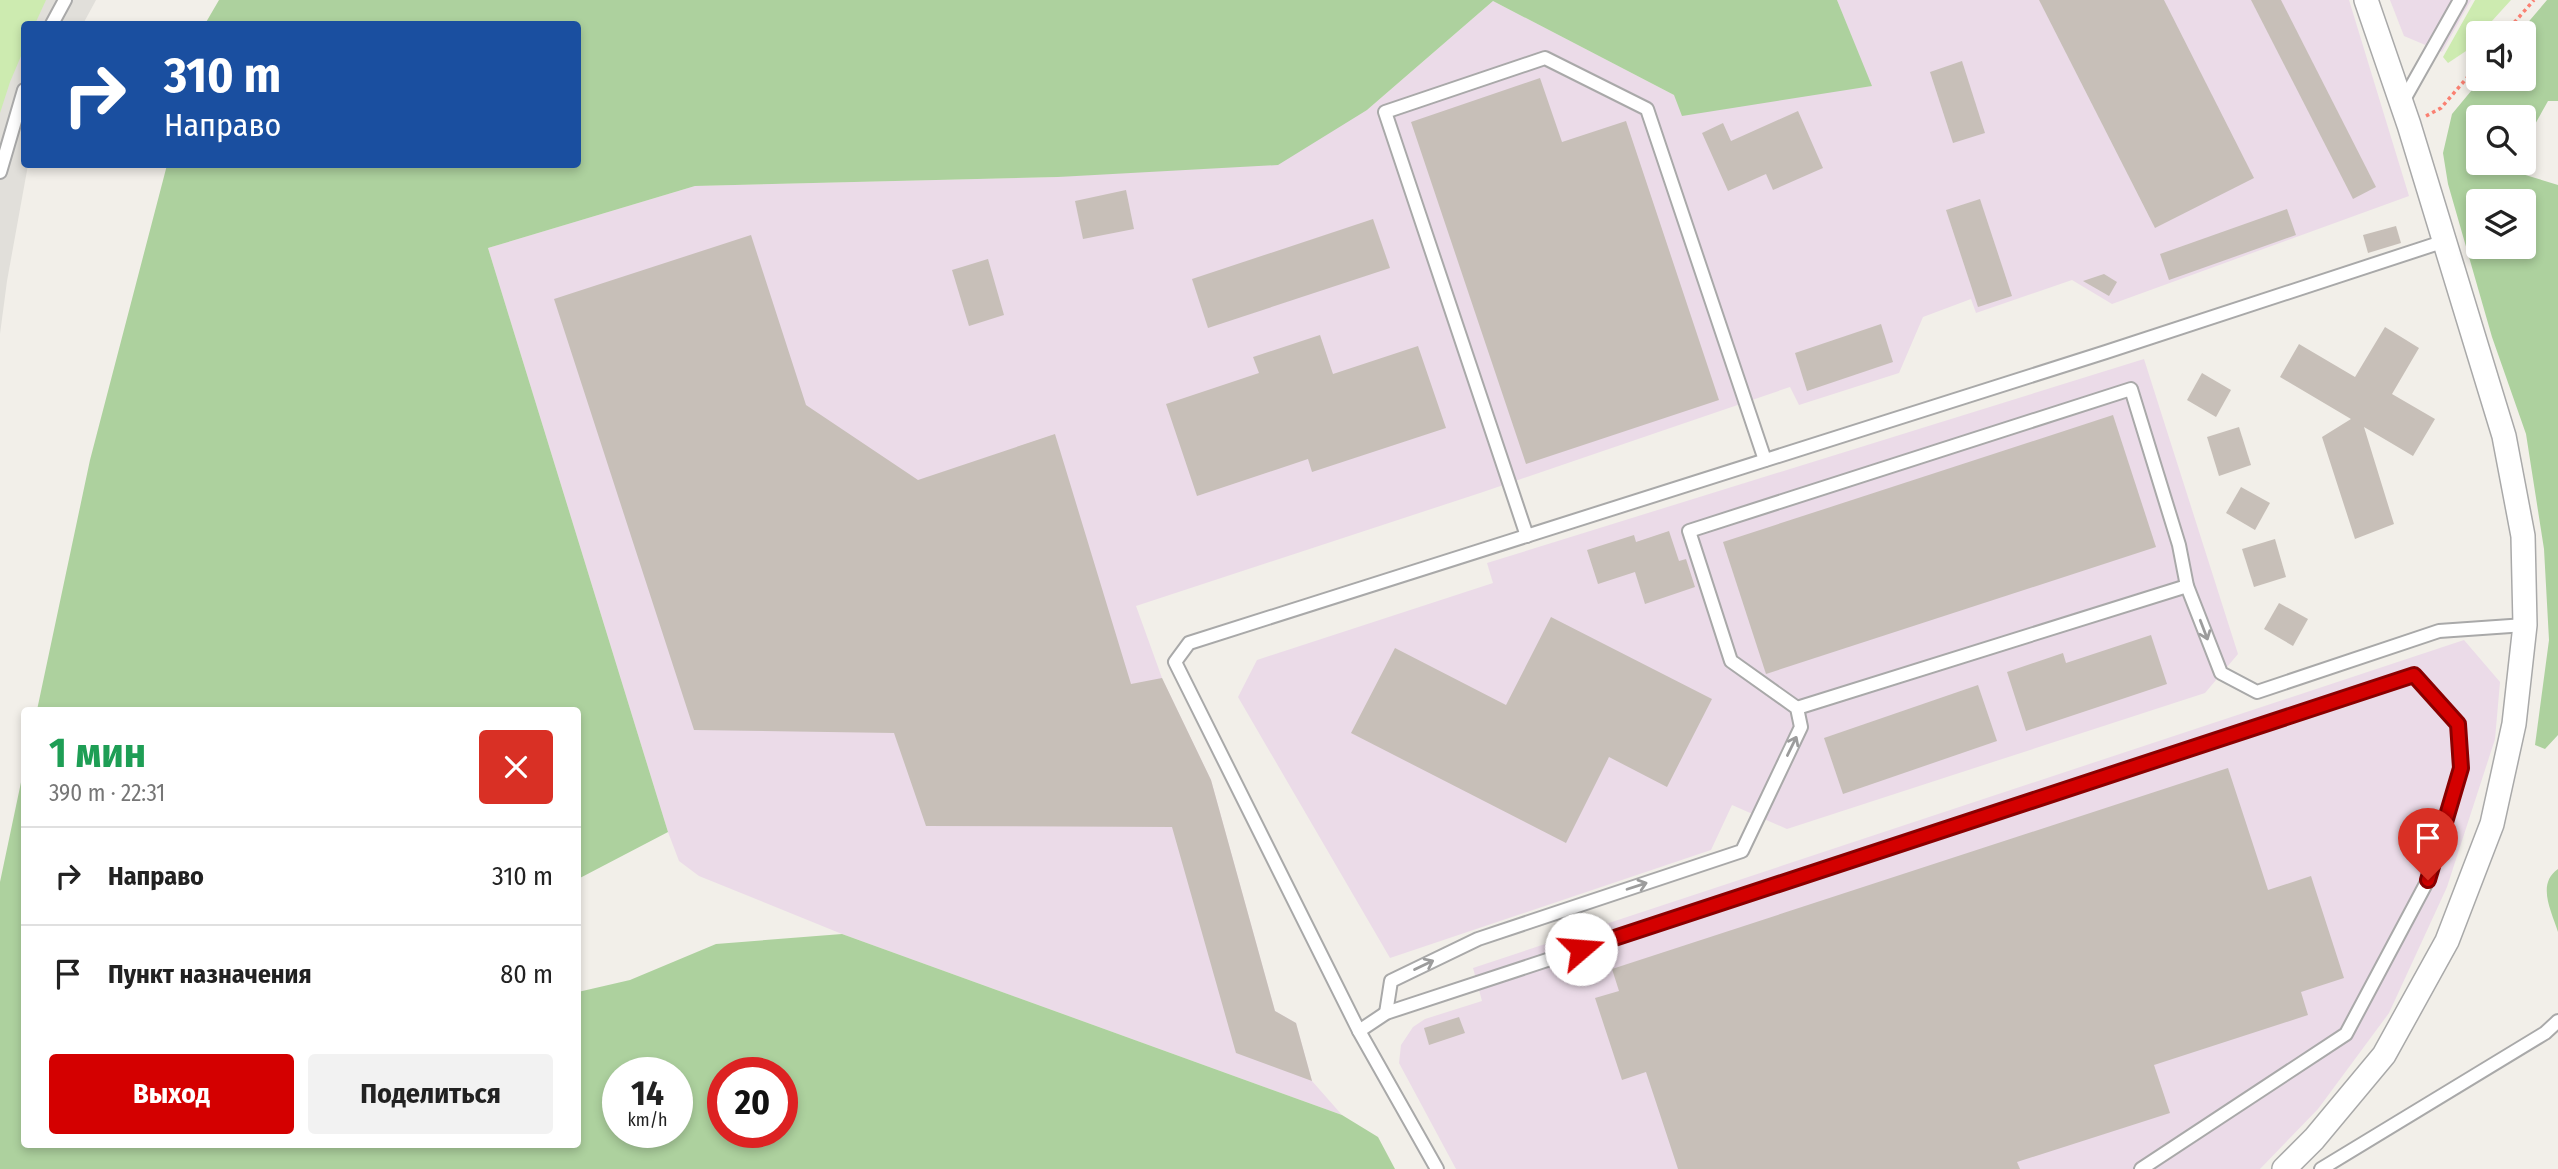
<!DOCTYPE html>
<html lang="ru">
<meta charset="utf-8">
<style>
:root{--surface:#fff;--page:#f2f2f2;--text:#222;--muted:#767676;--line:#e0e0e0;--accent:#d40000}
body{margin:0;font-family:"Fira Sans Condensed",sans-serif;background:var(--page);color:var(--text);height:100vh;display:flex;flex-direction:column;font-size:26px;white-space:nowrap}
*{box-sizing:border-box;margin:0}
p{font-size:23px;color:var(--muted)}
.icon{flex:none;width:38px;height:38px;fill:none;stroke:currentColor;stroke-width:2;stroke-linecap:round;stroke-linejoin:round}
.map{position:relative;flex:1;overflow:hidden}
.side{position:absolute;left:21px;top:707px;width:560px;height:441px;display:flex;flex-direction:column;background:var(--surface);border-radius:7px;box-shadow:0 4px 10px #0003}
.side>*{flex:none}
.banner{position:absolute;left:21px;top:21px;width:560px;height:147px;border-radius:7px;box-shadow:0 4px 10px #0003;background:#1a4fa0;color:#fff;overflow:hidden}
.buttons{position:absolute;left:2466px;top:21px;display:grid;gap:14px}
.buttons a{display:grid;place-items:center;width:70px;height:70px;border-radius:7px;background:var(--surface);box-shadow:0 4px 10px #0003;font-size:35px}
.speed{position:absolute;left:602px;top:1057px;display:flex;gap:14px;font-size:35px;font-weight:700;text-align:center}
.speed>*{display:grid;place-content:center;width:91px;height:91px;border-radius:50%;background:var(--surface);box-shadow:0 4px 10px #0003;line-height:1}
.speed small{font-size:18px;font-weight:400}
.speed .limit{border:10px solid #d22;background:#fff;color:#111}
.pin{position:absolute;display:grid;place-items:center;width:60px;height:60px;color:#fff;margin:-72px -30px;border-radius:50% 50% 50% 0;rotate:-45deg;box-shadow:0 0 7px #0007}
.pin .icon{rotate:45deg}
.me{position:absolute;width:77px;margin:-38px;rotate:72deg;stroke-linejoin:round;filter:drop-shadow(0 0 5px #0008)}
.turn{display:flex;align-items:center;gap:24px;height:147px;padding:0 28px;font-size:32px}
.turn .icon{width:91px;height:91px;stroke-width:2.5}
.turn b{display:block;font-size:49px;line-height:60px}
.round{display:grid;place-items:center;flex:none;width:74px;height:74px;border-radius:7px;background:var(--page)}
.head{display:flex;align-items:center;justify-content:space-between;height:119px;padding:0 28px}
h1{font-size:42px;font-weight:700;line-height:52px;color:#1e9e55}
.cta{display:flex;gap:14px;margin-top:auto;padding:14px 28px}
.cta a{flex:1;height:80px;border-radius:7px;background:var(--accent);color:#fff;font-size:28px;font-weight:700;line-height:80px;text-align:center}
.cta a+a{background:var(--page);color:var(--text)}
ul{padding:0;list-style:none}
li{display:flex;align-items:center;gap:21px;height:98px;padding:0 28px;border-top:2px solid var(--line)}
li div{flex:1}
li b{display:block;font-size:26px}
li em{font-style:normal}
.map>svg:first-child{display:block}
.industrial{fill:#ebdbe8}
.airport{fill:#e1dfda}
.grass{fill:#cdebb0}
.forest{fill:#add19e;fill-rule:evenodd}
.building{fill:#c7bfb8}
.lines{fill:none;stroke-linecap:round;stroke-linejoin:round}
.service-casing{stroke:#a9a9a9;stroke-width:16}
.minor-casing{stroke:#a9a9a9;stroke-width:26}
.path{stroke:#fa8072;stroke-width:3.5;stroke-dasharray:3.5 3.5;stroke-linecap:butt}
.service{stroke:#fff;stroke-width:12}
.minor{stroke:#fff;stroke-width:23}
.oneway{stroke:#9c9c9c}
.route-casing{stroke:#8a0000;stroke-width:18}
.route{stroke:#d40000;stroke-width:12}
</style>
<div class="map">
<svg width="2558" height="1169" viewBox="0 0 2558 1169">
<rect width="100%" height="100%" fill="#f2efe9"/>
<g class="industrial">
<polygon points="1837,0 2349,0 2409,196 2112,304 2072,280 1976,313 1971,299 1923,317 1899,373 1799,405 1790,387 1483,492 1136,606 1162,678 1211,780 1275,1011 1296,1023 1312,1081 1342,1115 842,934 699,876 679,861 668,832 488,248 695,186 1058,177 1367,110 1493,1 1674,95 1871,85"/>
<polygon points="2390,0 2471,0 2442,52 2404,36"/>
<polygon points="2144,359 2238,654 2205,693 1787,829 1732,805 1711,850 1390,958 1238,697 1257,660 1493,583 1487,563"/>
<polygon points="2464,640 2500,682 2495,739 2447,887 2389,1013 2318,1109 2260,1169 1456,1169 1399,1063 1401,1045 1413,1027 1425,1019 1482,1001 1473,968"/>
</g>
<polygon class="airport" points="0,0 96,0 83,24 24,24 24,164 28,165 7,281 0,334"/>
<g class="grass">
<polygon points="0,0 46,0 35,24 24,24 24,49 10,82 0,113"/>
<polygon points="2475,0 2511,0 2481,33 2478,33 2478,37 2466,51 2448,63 2443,57"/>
</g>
<g class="forest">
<polygon points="219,0 1837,0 1872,86 1682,116 1674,95 1493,1 1367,110 1278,165 1058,177 695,186 488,248 668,832 578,879 578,710 37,710 90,460 167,165 578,164 578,24 205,24"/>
<path d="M2547,0H2558V101H2548L2524,144V117H2478V163H2513L2509,170L2558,185V735L2545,749L2535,745L2549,640L2544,549L2526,434L2492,337L2448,184L2443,153L2452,114L2481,79H2524V33H2519ZM2478,201H2524V247H2478Z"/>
<path d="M24,768V1144H578V992L630,980L716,944L842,934L1342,1115L1378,1137L1395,1169H0V882ZM618,1073H677V1132H618ZM723,1073H782V1132H723Z"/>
<path d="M2558,869V932C2552,912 2536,884 2558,869Z"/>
</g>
<g class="building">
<polygon points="2039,0 2164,0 2254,178 2155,228"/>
<polygon points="2251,0 2281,0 2376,187 2353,199"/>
<polygon points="1962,61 1985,133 1953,143 1930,72"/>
<polygon points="1540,78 1562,142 1626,121 1719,400 1526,464 1411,122"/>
<polygon points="1798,111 1823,168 1773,190 1766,174 1728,191 1702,133 1723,123 1731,141"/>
<polygon points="1126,190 1134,229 1083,239 1075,201"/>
<polygon points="1980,199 2012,296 1978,307 1946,210"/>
<polygon points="2287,209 2296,235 2169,280 2160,254"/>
<polygon points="1373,219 1390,268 1208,328 1192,279"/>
<polygon points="2396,226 2401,243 2368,253 2363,235"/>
<polygon points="751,235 806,405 918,480 1055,434 1131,684 1162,678 1211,780 1275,1011 1296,1023 1312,1081 1236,1053 1172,827 926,826 894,733 694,730 554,299"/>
<polygon points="988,259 1004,315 969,326 952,270"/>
<polygon points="2104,274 2117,282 2109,296 2083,281"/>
<polygon points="1881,324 1893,362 1807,391 1795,353"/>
<polygon points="2385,327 2419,348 2392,394 2435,419 2413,456 2364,427 2394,524 2355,539 2322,437 2351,419 2280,377 2299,344 2355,377"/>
<polygon points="1320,335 1333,374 1418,346 1446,428 1312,472 1308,459 1197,496 1166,404 1259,373 1253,357"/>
<polygon points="2202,373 2231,390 2216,417 2187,400"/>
<polygon points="2113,415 2156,547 1766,674 1723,542"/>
<polygon points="2239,427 2251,465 2219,476 2207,437"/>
<polygon points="2241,487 2270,503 2255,530 2226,513"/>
<polygon points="1669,531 1679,561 1686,559 1695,587 1645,604 1635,572 1598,584 1587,550 1634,535 1636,542"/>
<polygon points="2275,539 2286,577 2254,587 2242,549"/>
<polygon points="2279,603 2308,619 2293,646 2264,629"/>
<polygon points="1551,617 1712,699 1667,787 1609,757 1566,843 1351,733 1395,648 1506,705"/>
<polygon points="2151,635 2167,684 2026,731 2007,672 2063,653 2066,663"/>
<polygon points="1978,685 1997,741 1843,794 1824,738"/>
<polygon points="2228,768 2268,890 2311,876 2344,978 2301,992 2308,1015 2154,1065 2170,1113 2017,1162 2020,1169 1678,1169 1646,1072 1622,1080 1595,998 1619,991 1612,969"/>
<polygon points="1459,1017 1465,1033 1429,1045 1424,1028"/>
</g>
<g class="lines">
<defs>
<g id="service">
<polyline points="52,24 65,0"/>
<polyline points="2402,103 2460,0"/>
<polyline points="0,172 24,90"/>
<polyline points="1527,536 1385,112 1545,58 1647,109 1765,460"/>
<polyline points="1797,708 2187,586"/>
<polyline points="1386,1013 1391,981 1478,939 1742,851 1801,727 1797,708 1731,661 1689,531 2131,389 2179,545 2187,586 2221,673 2257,692 2439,631 2525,625"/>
<polyline points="1359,1031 1175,662 1189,643 2106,352 2445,241"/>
<polyline points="1437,1169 1359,1031 1386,1013 2414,675 2458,725 2461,768 2428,880 2346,1034 2141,1169"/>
<polyline points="2321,1169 2545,1033 2558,1021"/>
</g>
<polyline id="minor" points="2284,1169 2314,1139 2384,1055 2447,941 2492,824 2514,724 2525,625 2523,536 2504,436 2409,125 2366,0"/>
</defs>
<use href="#service" class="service-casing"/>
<use href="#minor" class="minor-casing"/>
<g class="path">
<polyline points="2505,33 2534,0"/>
<polyline points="2426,116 2441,108 2478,65"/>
</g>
<use href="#service" class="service"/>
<use href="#minor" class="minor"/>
</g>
<defs><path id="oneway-shaft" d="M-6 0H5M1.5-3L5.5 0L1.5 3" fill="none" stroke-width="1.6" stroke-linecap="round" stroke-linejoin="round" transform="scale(1.75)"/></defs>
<g class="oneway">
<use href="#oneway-shaft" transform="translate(2204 630) rotate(69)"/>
<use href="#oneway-shaft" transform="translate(1792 746) rotate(-64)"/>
<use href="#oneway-shaft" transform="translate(1637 886) rotate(-18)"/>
<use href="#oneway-shaft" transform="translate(1424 965) rotate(-26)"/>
</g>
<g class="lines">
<defs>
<polyline id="route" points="1581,949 2414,675 2458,724 2461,768 2428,880"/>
</defs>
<use href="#route" class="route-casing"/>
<use href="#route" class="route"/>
</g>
</svg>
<div class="buttons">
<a><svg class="icon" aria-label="sound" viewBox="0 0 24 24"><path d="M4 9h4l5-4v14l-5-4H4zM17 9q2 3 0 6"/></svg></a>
<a><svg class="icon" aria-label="search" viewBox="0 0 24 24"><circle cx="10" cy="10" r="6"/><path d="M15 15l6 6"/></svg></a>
<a><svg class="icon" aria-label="layers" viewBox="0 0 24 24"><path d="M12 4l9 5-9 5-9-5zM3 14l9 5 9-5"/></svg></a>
</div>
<div class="speed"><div>14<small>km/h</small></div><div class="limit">20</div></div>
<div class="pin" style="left:2428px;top:880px;background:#d93025"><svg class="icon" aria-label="arrive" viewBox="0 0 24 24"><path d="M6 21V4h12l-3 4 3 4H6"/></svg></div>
<svg class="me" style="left:1581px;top:949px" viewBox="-20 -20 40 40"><circle r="19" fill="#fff"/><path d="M0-13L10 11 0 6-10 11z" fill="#d40000"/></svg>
<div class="banner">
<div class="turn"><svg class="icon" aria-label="right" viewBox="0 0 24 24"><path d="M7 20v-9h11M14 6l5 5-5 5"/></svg><div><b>310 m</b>Направо</div></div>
</div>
<section class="side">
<div class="head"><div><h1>1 мин</h1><p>390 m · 22:31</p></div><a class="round" style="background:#d93025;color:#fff"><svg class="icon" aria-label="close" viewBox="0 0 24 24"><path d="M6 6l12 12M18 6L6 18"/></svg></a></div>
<ul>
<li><svg class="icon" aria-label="right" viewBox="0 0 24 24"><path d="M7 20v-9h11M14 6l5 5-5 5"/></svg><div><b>Направо</b></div><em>310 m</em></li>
<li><svg class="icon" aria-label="arrive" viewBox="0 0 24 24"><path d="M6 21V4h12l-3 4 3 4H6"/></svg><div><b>Пункт назначения</b></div><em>80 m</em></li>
</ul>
<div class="cta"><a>Выход</a><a>Поделиться</a></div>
</section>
</div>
